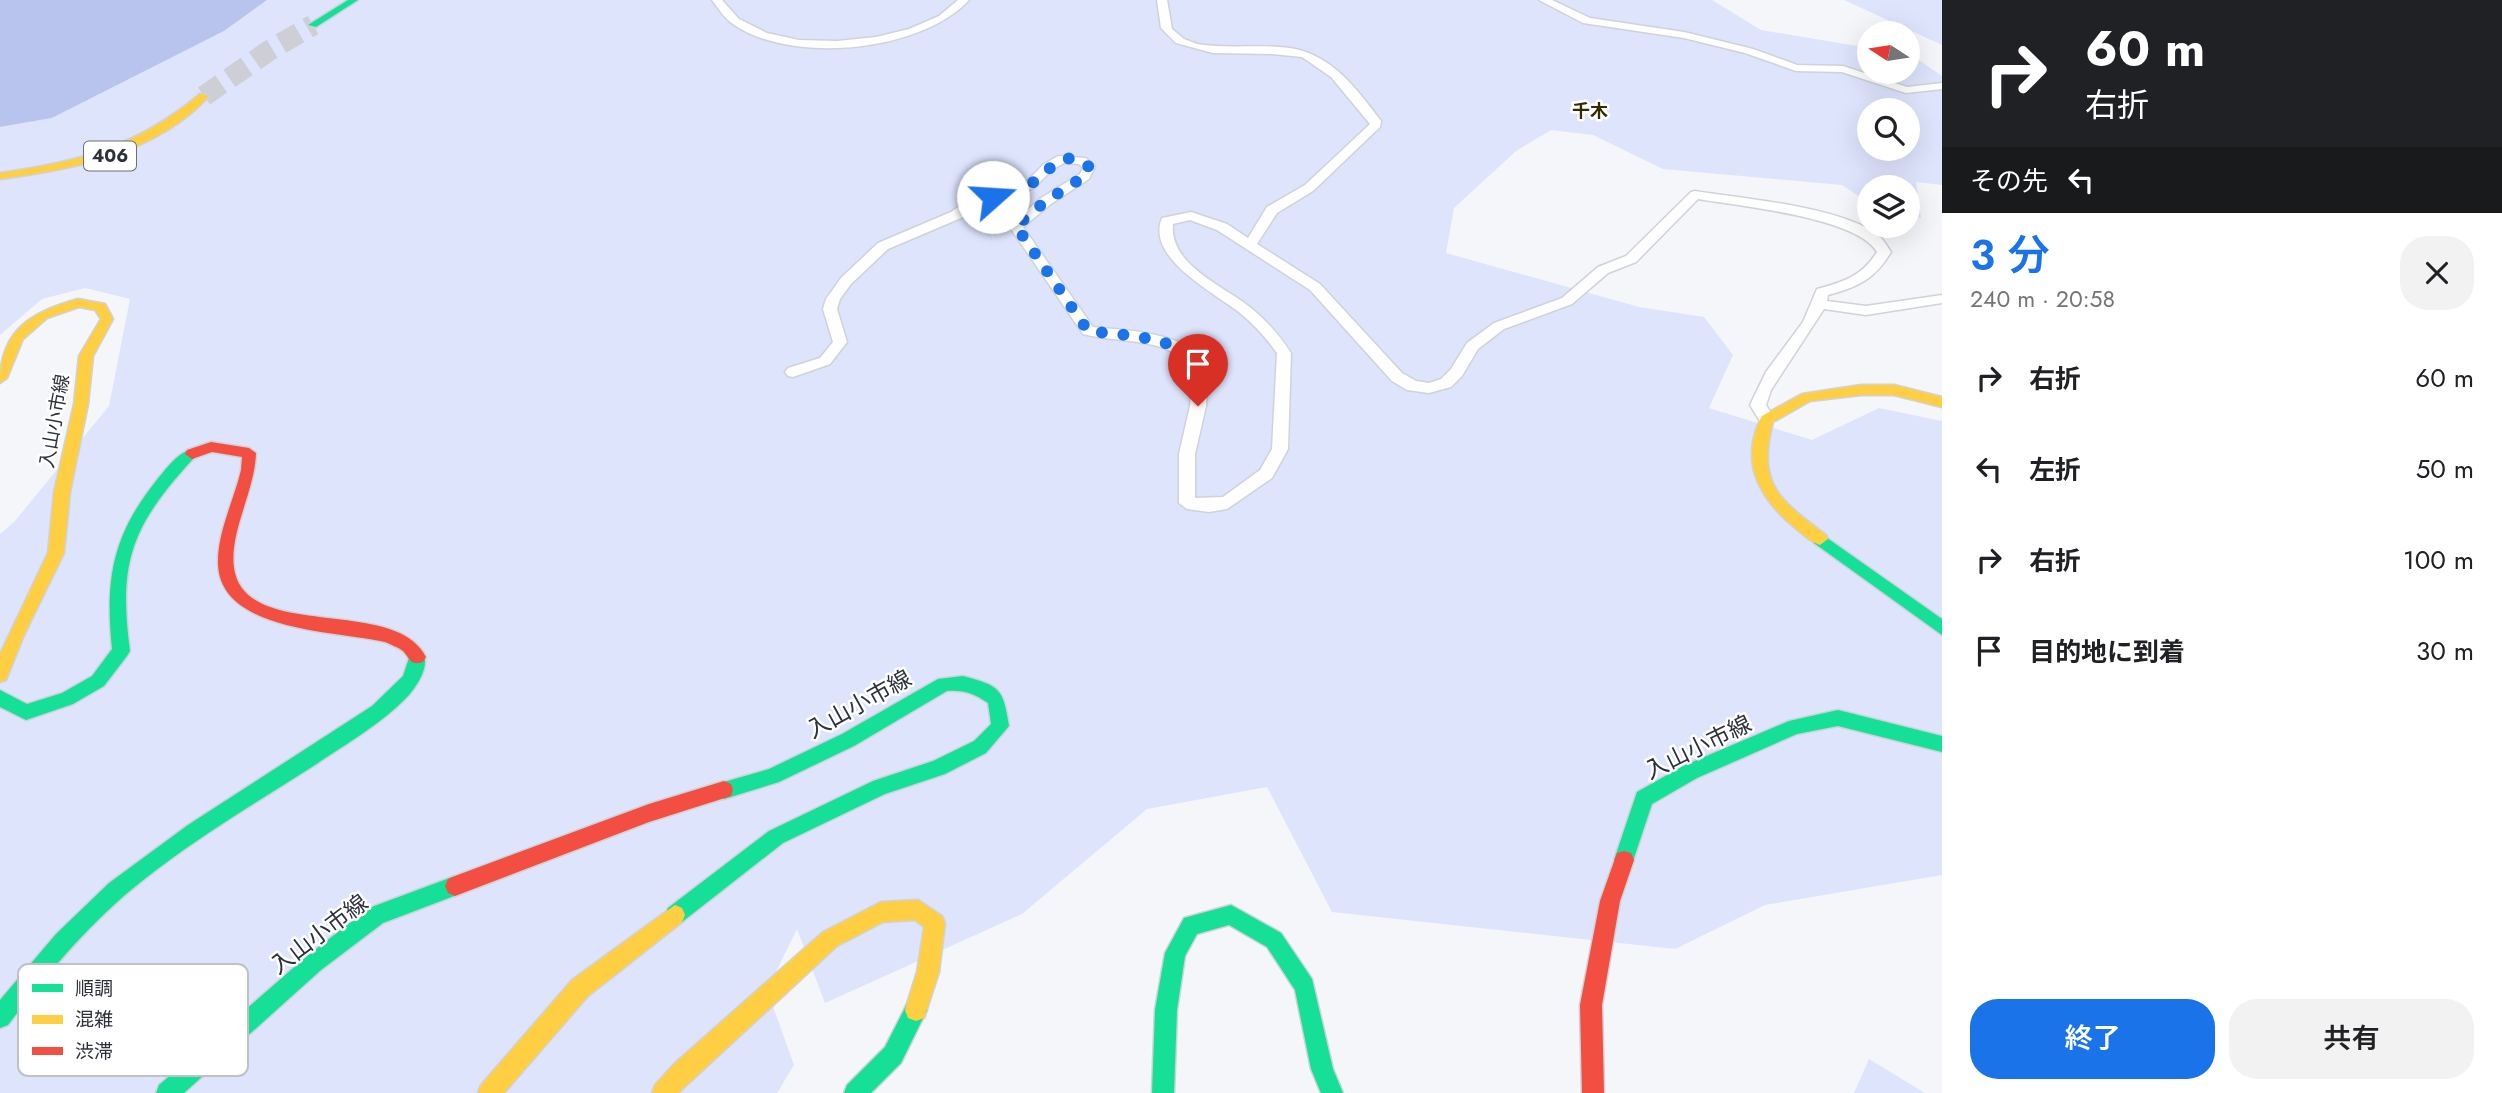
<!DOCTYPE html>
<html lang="ja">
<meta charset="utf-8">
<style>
:root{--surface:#fff;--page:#f2f2f2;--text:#202124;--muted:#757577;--accent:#1a73e8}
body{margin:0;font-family:Jost,"Noto Sans JP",sans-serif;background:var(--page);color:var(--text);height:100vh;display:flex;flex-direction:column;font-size:26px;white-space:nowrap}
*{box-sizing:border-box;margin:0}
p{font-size:23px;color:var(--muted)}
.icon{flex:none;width:38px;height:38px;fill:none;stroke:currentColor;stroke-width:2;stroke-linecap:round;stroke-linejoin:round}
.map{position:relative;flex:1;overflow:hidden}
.panel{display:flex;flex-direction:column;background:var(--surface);width:560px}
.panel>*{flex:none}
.top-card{background:#202124;color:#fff;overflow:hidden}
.needle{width:46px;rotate:282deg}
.controls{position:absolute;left:1857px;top:21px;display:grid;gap:14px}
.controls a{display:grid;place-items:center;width:63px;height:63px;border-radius:50%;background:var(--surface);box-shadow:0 7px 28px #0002;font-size:35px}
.pin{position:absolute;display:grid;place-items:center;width:60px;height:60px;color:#fff;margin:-72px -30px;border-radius:50% 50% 50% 0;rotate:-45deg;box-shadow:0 0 7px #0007}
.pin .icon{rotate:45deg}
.me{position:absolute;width:77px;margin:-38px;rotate:71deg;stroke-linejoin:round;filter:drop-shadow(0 0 5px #0008)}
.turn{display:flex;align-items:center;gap:24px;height:147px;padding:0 28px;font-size:32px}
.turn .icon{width:91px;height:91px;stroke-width:2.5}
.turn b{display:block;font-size:49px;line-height:60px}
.then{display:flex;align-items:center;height:66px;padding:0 28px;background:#0003;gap:14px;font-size:26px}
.round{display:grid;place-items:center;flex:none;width:74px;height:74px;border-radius:28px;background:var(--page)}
.head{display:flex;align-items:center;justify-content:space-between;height:119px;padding:0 28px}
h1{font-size:42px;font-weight:600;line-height:52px;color:var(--accent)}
.button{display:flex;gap:14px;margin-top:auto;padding:14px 28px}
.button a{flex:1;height:80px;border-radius:28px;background:var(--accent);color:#fff;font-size:28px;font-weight:600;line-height:80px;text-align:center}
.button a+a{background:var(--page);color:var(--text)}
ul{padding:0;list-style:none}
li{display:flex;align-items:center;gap:21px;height:91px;padding:0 28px}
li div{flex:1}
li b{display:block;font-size:26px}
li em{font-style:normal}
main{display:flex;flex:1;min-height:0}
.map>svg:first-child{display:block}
.green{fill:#dde4fc;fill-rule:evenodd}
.water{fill:#b8c4ee}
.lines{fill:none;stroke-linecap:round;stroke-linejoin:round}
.highway-tunnel{stroke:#cdcfd4;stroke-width:21;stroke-dasharray:21 10;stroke-linecap:butt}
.street-casing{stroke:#d0d2d8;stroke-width:3}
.fast-casing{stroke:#d0d2d8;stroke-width:3}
.slow-casing{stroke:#d0d2d8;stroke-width:3}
.jam-casing{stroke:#d0d2d8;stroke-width:3}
.street{fill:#fefefe;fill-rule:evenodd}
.fast{fill:#16e098;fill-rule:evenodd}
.slow{fill:#ffcf43;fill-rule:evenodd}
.jam{fill:#f24e42;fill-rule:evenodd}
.route{stroke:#1a73e8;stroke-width:12;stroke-dasharray:0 21.6}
.labels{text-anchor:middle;stroke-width:5;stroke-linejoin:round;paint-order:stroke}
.far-neighbourhood-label{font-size:18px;font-weight:bold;fill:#362b00;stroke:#fff}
.shield{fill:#fff;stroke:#6d6f76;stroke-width:2}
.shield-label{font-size:18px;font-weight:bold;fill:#2e313b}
.street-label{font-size:19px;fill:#2e313b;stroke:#fff}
.near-street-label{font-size:23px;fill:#2e313b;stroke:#fff}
.key{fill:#fff;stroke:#c0c1c4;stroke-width:2}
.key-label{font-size:19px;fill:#2e313b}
</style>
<main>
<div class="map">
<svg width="1942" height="1093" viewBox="0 0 1942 1093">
<rect width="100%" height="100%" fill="#f5f6fa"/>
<g class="green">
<path d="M267,0H1712L1761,30L1869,48V72H1908L1910,54L1942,76V185L1916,182L1921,218L1908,216V187H1869V203L1842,185L1663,169L1593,135L1551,130L1516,151L1454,208L1446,253L1639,307L1704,317L1733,355L1709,408L1812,440L1879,408L1942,421V875L1765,905L1675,949L1332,912L1267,787L1147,809L1022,914L825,1003L797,929L767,990L794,1065L777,1093H0V534L15,521L109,406L130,299L85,288L42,299L0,335V127L52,118L224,31ZM1869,110H1908V149H1869Z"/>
<polygon points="1844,0 1942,0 1942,45"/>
<polygon points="1869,1059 1925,1093 1854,1093"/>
</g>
<polygon class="water" points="0,0 267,0 224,31 52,118 0,127"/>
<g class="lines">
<polyline class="highway-tunnel" points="204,96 270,50 313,25"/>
<defs>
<g id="street">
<path d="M712,0H722L739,19L767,33L799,40L837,41L876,37L909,29L939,16L958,0H969C921,52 791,65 733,24C725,19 718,8 712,0Z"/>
<path d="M1157,0H1167L1172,29L1184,39L1197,44C1228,49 1259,44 1290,48C1331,54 1357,89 1381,121L1380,127L1313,191L1277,213L1257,244L1320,284L1402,373L1416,381L1429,383L1441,379L1451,369L1467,343L1494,323L1562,298L1598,267L1626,256L1691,192L1695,191C1744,199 1839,206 1878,235C1883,239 1887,246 1891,252C1875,279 1858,287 1828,295L1827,301L1866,306L1942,295V303L1866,315L1824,309L1771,390L1766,405L1775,419L1767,424L1761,423L1750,405L1766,372L1803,322L1817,289C1844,282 1862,276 1877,252C1857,217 1738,206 1698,199L1636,262L1608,273L1572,304L1504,329L1478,349L1462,376L1451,387L1429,393L1407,390L1392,381L1310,290L1217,230L1190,220L1173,224C1169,265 1224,286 1251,308C1267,321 1280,336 1291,353L1288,449L1272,478L1227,509L1209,512L1187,509L1179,503V454L1190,406L1193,367C1163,336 1122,344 1083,334L1009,226L1041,198L1080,174L1083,168L1079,164L1064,163L1052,170L1034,188L978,206L961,218L888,249L851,284L840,299L837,309L847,342L830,364L793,377L788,376L785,372L788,368L820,358L833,342L823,309L826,299L841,278L878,243L951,212L968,200L1026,182L1044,164L1058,156L1086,158L1095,167L1089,179L1051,204L1023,227L1093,327C1131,331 1184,331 1209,366L1206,406L1195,454V498L1223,497L1260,470L1272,449L1277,353C1266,338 1254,324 1240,313C1215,293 1145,258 1162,218L1191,212L1227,224L1248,238L1267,207L1305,185L1370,124L1331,77L1302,57L1272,54L1213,53L1176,43L1161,28Z"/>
<polygon points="1539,0 1552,0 1590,18 1684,32 1753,49 1797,65 1843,66 1907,87 1942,83 1942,89 1906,93 1842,72 1796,71 1745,53 1684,38 1583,23"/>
</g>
<g id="fast">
<polygon points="348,0 358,0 316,27 308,25"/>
<path d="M192,449L197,450L199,454L192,460C132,526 118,561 130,651L127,656L104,686L73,704L26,720L0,707V690L27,704L62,693L92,676L112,649C105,580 112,536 156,481C166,469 177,453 192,449Z"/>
<polygon points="1820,533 1942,619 1942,635 1814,543 1812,539"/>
<path d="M417,650L423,652C430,666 418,684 409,695C383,723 346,744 315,765C257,802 196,838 142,881C90,922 48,973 8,1025L0,1028V1000L56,934L109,883L188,825L372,706L403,676L411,652Z"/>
<path d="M963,676C1000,686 1003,688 1009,726L986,753L945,774L885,794L783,843L682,922L675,925L668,922L665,915L668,908L769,831L873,781L933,761L974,741L991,724L988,703C973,693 964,690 947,691L854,746L779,782L724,799L717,796L715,790L717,784L769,769L842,734L938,679Z"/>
<polygon points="1838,710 1942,736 1942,752 1838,726 1797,734 1697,778 1652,804 1631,867 1624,869 1617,867 1614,860 1637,792 1683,766 1789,721"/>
<polygon points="455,876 462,879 465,886 462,893 383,923 321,970 184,1093 156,1093 159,1085 307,956 369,908"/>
<polygon points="1231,905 1281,933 1312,979 1333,1069 1343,1093 1321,1093 1311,1069 1295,990 1267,947 1229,925 1197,934 1185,956 1177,1010 1174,1093 1152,1093 1155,1010 1165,953 1184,918"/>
<polygon points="916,999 924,1002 927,1010 901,1063 871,1093 844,1093 847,1085 885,1047 908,1002"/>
</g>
<g id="slow">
<path d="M200,94L209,96C156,154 74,169 0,179V173C79,162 138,146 200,94Z"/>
<path d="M78,299L105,304L113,319L93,356L88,404L70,492L64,553L24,635L6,680L0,682V654L48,553L54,492L74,404L79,356L101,319L95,310L79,307L47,318L23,339L7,378L0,383C0,330 31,312 78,299Z"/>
<path d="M1861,385H1894L1942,397V407L1894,395H1861L1810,401L1773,422C1757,484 1778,499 1826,535L1828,539L1820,545C1810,542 1801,533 1793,526C1758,497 1739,460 1762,416L1802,394Z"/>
<polygon points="918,900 942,916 945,923 939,972 924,1018 916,1021 908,1018 905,1010 917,972 924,927 915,920 883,922 837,946 678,1093 652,1093 655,1085 675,1063 823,932 881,902"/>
<polygon points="675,905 682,908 685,915 682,922 588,996 504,1093 478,1093 481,1085 572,980"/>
</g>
<g id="jam">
<path d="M211,442L249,448L256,453C255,491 229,532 234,568C245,643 395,595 426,657L423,662C411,666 410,659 403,651C398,647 391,645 385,642C337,631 220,632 218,564C217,533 234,500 241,470L242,457L212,452L192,459L185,454L187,450Z"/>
<polygon points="724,781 731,784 733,790 731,796 649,822 455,896 448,893 445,886 448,879 455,876 649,804"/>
<polygon points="1624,851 1631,853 1634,860 1620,901 1602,1005 1604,1093 1582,1093 1580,1005 1600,901 1617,853"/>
</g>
</defs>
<use href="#street" class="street-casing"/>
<use href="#fast" class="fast-casing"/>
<use href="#slow" class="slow-casing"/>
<use href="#jam" class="jam-casing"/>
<use href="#street" class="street"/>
<use href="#fast" class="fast"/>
<use href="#slow" class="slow"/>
<use href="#jam" class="jam"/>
</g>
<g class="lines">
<path class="route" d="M993,197C1005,194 1021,191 1031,184C1049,171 1066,145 1089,167L1085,176L1046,201L1016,226L1088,331C1125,336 1176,335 1201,366L1198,406"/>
</g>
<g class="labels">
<g class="far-neighbourhood-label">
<text x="1590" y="117">千木</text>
</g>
<rect class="shield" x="84" y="141.5" width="52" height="29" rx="5"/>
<g class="shield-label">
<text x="110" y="162">406</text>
</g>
<g class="street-label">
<text transform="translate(54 421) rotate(-80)" y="7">入山小市線</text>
</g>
<g class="near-street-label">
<text transform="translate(859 704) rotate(-29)" y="8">入山小市線</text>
<text transform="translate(1698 747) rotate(-26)" y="8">入山小市線</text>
<text transform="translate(319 934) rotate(-37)" y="8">入山小市線</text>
</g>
</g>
<rect x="18" y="964" width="230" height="112" rx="10" class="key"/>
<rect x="32" y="984" width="31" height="8" fill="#16e098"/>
<rect x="32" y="1015" width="31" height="9" fill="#ffcf43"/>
<rect x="32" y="1047" width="31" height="8" fill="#f24e42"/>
<g class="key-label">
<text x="75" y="995">順調</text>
<text x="75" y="1026">混雑</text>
<text x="75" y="1058">渋滞</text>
</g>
</svg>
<div class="controls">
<a><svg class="needle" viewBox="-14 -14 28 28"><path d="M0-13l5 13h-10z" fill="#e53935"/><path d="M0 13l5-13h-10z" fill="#757577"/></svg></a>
<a><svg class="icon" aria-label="search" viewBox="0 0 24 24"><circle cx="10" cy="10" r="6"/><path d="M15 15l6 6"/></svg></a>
<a><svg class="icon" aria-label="layers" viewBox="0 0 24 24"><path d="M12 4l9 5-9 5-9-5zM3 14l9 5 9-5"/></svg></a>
</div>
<div class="pin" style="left:1198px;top:406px;background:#d93025"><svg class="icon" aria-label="arrive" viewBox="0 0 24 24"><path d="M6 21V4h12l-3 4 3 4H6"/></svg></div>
<svg class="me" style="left:993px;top:197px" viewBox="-20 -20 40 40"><circle r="19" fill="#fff"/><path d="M0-13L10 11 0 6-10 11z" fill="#1a73e8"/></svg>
</div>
<section class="panel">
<div class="top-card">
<div class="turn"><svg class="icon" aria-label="right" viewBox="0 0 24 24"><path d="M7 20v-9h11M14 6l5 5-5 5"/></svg><div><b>60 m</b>右折</div></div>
<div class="then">その先<svg class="icon" aria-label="left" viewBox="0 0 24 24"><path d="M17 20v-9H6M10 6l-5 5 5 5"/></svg></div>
</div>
<div class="head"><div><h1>3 分</h1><p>240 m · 20:58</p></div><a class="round"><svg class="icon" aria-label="close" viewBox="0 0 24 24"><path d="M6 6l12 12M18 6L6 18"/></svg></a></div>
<ul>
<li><svg class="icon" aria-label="right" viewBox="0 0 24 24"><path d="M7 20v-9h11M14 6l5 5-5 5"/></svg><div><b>右折</b></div><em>60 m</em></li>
<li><svg class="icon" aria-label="left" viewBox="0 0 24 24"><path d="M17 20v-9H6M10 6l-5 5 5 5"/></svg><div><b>左折</b></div><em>50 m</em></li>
<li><svg class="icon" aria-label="right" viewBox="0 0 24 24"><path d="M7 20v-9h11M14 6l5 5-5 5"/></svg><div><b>右折</b></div><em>100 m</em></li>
<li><svg class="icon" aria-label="arrive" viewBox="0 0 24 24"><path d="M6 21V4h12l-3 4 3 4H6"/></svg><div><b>目的地に到着</b></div><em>30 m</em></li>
</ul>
<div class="button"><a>終了</a><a>共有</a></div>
</section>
</main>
